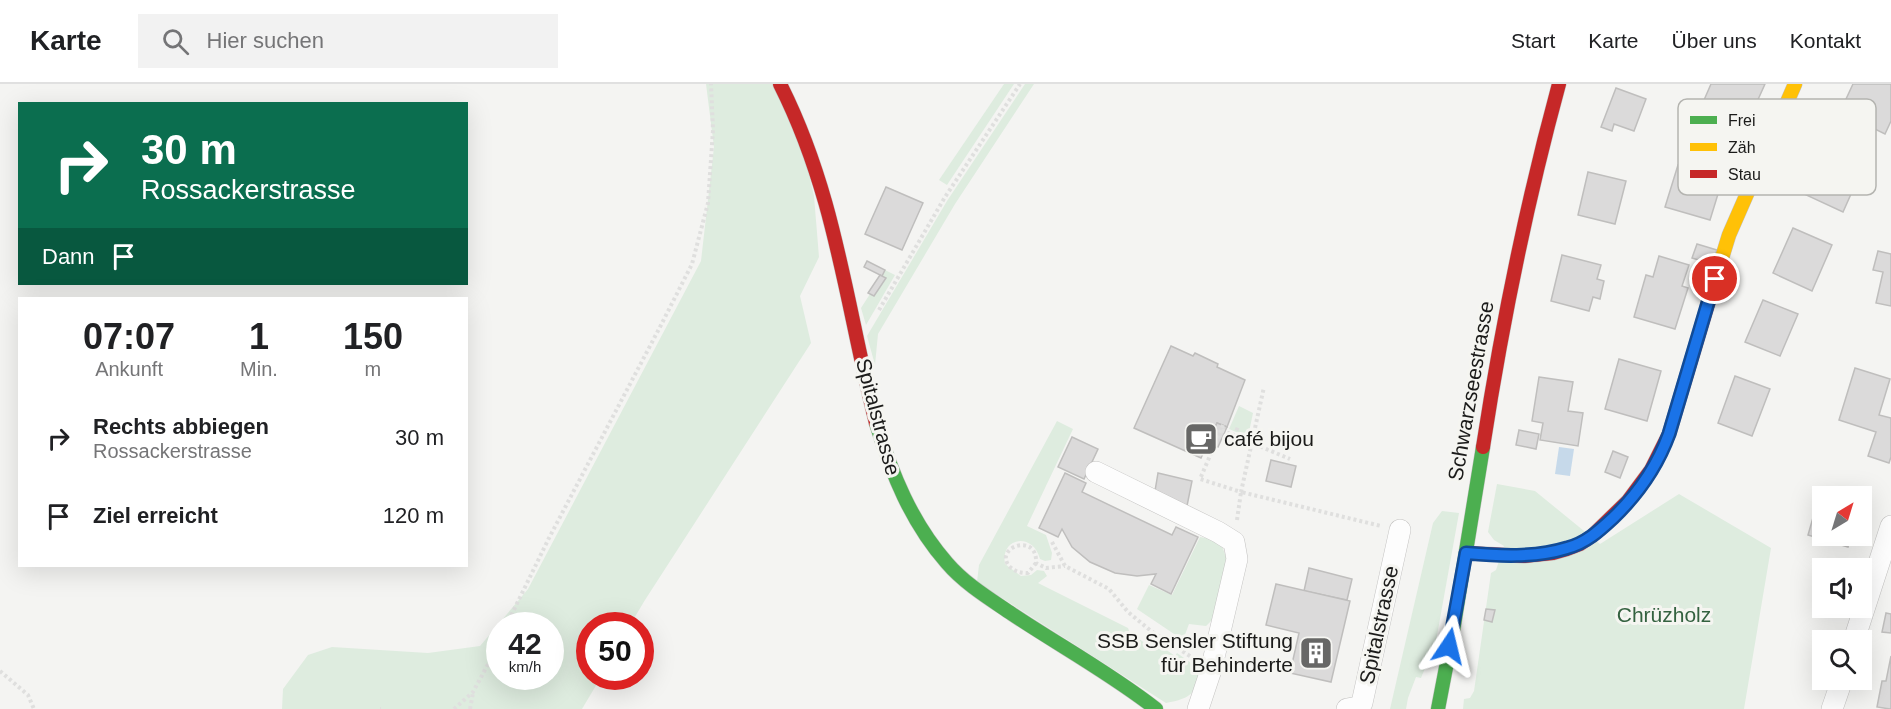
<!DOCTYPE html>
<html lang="de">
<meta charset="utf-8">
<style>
:root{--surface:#fff;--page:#f2f2f2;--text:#202124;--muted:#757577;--line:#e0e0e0}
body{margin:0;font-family:Helvetica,sans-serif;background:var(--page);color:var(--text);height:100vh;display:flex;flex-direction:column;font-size:22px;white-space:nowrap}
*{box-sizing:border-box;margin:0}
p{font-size:20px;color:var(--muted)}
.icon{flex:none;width:33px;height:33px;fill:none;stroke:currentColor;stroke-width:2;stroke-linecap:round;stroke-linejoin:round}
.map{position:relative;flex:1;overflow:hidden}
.panel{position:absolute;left:18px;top:213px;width:450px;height:270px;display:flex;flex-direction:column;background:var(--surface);border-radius:0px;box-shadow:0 6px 24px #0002}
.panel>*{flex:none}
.hud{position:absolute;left:18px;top:18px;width:450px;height:183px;border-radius:0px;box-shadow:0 6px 24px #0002;background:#0b6e4f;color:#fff;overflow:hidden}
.needle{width:39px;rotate:38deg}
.controls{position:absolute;left:1812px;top:402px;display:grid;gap:12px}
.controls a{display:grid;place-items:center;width:60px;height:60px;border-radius:0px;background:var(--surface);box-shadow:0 6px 24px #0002;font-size:30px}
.speed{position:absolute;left:486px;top:528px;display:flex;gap:12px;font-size:30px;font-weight:700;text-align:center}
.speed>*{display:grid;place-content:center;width:78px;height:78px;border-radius:50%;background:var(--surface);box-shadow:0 6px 24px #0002;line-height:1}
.speed small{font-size:15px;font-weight:400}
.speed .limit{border:9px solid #d22;background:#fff;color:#111}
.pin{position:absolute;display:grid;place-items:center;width:51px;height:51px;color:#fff;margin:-26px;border:3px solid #fff;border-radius:50%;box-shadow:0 2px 6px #0007}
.me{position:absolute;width:66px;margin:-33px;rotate:10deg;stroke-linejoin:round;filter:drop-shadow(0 0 4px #0008)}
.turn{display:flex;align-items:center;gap:21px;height:126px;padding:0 24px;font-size:27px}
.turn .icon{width:78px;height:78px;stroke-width:2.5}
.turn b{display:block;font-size:42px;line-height:51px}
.then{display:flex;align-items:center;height:57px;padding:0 24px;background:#0003;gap:12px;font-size:22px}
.eta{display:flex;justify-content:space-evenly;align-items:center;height:102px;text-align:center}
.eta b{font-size:36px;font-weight:800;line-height:42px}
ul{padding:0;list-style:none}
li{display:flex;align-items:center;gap:18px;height:78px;padding:0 24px}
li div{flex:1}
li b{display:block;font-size:22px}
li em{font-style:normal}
header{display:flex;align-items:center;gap:36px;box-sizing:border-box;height:84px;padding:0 30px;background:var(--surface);border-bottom:2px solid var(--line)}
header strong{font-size:28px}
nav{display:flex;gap:33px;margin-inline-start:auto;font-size:21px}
.search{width:420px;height:54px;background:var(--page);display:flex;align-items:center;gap:15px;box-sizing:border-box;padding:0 21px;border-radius:0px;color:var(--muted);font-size:22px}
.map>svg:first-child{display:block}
.green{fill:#deecdf;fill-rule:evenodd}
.water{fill:#c6d9ea}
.building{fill:#dbdada;stroke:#bfbebd;stroke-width:1.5}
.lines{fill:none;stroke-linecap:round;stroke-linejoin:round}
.street-casing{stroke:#c3c2c1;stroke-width:22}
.fast-casing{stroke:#c3c2c1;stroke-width:15}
.slow-casing{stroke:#c3c2c1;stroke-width:15}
.jam-casing{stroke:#c3c2c1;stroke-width:15}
.path{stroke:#dfdfde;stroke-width:4;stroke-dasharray:3 3;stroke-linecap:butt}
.street{stroke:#fdfdfd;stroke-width:21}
.fast{stroke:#4caf50;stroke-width:14}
.slow{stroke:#ffc107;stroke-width:14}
.jam{stroke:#c62828;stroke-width:14}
.route-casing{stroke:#114b97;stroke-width:15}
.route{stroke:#1a73e8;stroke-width:10}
.labels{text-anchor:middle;stroke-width:6;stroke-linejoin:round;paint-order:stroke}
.street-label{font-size:21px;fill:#1b1b1a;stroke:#f5f5f1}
.poi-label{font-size:21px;fill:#1b1b1a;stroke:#f5f5f1;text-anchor:start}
.park-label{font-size:21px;fill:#346240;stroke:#f5f5f1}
.key{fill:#f5f5f1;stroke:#b4b4b0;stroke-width:1.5}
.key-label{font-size:16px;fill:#1b1b1a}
</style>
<header>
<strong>Karte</strong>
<div class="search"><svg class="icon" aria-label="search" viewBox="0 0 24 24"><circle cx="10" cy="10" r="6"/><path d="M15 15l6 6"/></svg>Hier suchen</div>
<nav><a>Start</a><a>Karte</a><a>Über uns</a><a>Kontakt</a></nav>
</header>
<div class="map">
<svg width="1891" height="625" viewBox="0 0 1891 625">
<rect width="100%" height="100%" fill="#f4f4f2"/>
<g class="green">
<path d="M706,0H788L814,112L819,173L800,212L811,259L645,516L630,541L590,542V592L601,593L582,625H282L283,605L308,571L332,563L428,569L480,562L528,505L701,177L714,63ZM500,542H550V592H500Z"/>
<polygon points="1004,0 1014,0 947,101 939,96"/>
<polygon points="1025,0 1034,0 955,120 878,250 875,281 867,252 947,117"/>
<polygon points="885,186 895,191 866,241 861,224 870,210 874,212 886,194 882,191"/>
<polygon points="1239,322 1253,329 1248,353 1229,345"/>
<path d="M1057,337L1073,345L1027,442L1046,451L1052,469L1051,476L1045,477L1040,475C1033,448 1000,453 1005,480L1021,492L1031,491L1037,486L1044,487L1047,492L1038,499L1128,544L1130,549L1154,565L1158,560L1175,572L1177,569L1201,586C1195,610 1192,614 1166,619L977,498L979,481Z"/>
<polygon points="1497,400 1535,407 1600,460 1679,410 1771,464 1744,625 1463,625 1464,615 1470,614 1474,607 1491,489 1496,486 1504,462 1494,456 1488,448"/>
<polygon points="1442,427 1459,429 1436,557 1421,594 1416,593 1408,614 1406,625 1390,625 1433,439"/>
<polygon points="1200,453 1211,455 1222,462 1227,476 1215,533 1206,542 1189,540 1183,556 1137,525 1149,501 1172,511"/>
</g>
<polygon class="water" points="1559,363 1574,365 1570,392 1555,390"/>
<g class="building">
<polygon points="1711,0 1765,0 1756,20 1752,18 1745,34 1704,16"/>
<polygon points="1853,0 1891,0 1891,37 1885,50 1840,28"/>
<polygon points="1616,4 1646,15 1634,47 1614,40 1612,47 1601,43"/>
<polygon points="1824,65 1863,83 1843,128 1804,110"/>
<polygon points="1699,66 1724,74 1717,95 1722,97 1710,136 1665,123 1678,81 1693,86"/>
<polygon points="1588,88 1626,97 1615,140 1578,131"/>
<polygon points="886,103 923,119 902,166 865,150"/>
<polygon points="1793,144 1832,161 1812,207 1773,189"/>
<polygon points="1697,160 1717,166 1712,180 1692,174"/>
<polygon points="1878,167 1891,170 1891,222 1876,219 1883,188 1873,186"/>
<polygon points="1562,171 1601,181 1597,195 1604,197 1600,215 1593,213 1589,227 1551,217"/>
<polygon points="1659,172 1689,181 1682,202 1688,204 1675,245 1634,233 1646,191 1653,193"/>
<polygon points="867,177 885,186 882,192 864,183"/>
<polygon points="880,191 886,194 874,212 868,209"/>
<polygon points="1763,216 1798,230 1780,272 1745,258"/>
<polygon points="1171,262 1193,272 1195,269 1218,280 1217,283 1245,296 1227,343 1217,339 1201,374 1134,344"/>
<polygon points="1619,275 1661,287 1647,337 1605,325"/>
<polygon points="1855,284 1890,295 1879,331 1891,334 1891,373 1889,379 1868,372 1876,348 1839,336"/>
<polygon points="1735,292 1770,305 1752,352 1718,339"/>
<polygon points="1539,293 1573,298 1568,327 1583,329 1578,362 1540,356 1543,339 1532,337"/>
<polygon points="1217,339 1227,343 1218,363 1208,358"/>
<polygon points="1519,346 1539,350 1536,365 1516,361"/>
<polygon points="1072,353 1098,365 1084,395 1058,383"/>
<polygon points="1613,367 1628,373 1620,394 1605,388"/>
<polygon points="1271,376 1296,382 1291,403 1266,397"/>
<polygon points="1065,389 1086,399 1082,408 1172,451 1176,443 1198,453 1171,510 1151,500 1156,490 1137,492 1115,489 1090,478 1072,463 1062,445 1058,453 1039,444"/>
<polygon points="1158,389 1192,397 1187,422 1155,407"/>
<polygon points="1821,406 1843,412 1822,412 1822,452 1851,452 1848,463 1808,451"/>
<polygon points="1309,484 1352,495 1347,516 1304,507"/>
<polygon points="1276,500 1350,517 1331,598 1290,589 1299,549 1266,541"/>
<polygon points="1486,525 1495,526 1492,538 1484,536"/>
<polygon points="1886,529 1891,530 1891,549 1882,548"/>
<polygon points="1891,572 1891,625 1890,625 1877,623 1882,597 1886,597"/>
</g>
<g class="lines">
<defs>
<g id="street">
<polyline points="1096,388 1218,448 1234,458 1237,475 1211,586 1198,625"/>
<polyline points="1854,556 1891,442"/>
<polyline points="1347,625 1358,623 1362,619 1400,446"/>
<polyline points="1832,625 1842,596"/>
</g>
<g id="fast">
<path d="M876,339C892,390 911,438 947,479C965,500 990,515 1012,530C1060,562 1110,589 1156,625"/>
<polyline points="1438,625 1453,547 1483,363"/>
</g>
<polyline id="slow" points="1717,190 1729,151 1795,0"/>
<g id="jam">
<path d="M780,0C836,111 846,221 876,339"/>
<path d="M1483,363C1502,240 1526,121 1559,0"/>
<polyline points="1466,469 1524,472 1553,469 1567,465 1580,460 1592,452 1628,417 1651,386 1669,350 1717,190"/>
</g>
</defs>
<use href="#street" class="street-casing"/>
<use href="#fast" class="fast-casing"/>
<use href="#slow" class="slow-casing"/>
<use href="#jam" class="jam-casing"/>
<g class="path">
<polyline points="879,226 945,113 1020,0"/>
<polyline points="1223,341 1221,346 1290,375"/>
<polyline points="1221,346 1200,395 1241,408 1264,303"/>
<polyline points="1234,352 1238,343"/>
<polyline points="1237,436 1241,408 1381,442"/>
<polyline points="1052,458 1065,482 1109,505 1128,528 1151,547 1193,574"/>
<path d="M1036,479L1028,489C1021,489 1016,488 1010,483C992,464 1038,447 1036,479L1046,484L1065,482"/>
<polyline points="506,542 549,454 660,243 692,180 708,119 713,46 711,0"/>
<polyline points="0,587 28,611 34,625"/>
<polyline points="380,625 381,625"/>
<polyline points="454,625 473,608 500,558"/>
<polyline points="470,625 473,609"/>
</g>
<use href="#street" class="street"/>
<use href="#fast" class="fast"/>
<use href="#slow" class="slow"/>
<use href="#jam" class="jam"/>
</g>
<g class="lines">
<defs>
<path id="route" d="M1449,562L1466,469C1499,472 1535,474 1567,464C1586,459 1599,447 1613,434C1639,409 1657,383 1669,350L1715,195"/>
</defs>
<use href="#route" class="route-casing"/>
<use href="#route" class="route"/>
</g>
<defs>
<symbol id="cafe-square" viewBox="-11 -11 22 22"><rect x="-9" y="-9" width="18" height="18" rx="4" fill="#676766" stroke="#f5f5f1"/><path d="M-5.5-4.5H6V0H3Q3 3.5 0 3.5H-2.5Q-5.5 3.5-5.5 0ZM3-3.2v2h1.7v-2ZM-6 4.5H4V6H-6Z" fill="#fff"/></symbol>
<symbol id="building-square" viewBox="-11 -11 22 22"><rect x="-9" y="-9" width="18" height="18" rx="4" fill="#676766" stroke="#f5f5f1"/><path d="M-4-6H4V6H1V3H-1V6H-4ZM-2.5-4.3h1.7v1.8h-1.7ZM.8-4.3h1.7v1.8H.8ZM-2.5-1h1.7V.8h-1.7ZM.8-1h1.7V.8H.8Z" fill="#fff"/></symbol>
</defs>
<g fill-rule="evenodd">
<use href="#cafe-square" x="1182" y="336" width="38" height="38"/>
<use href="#building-square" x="1297" y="550" width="38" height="38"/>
</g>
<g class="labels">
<g class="street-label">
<text transform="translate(1471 307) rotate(-80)" y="7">Schwarzseestrasse</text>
<text transform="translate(878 333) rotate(75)" y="7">Spitalstrasse</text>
<text transform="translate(1379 541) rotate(-78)" y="7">Spitalstrasse</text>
</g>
<g class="poi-label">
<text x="1224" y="362">café bijou</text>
<text x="1293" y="564" text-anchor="end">SSB Sensler Stiftung<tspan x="1293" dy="24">für Behinderte</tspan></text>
</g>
<g class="park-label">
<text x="1664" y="538">Chrüzholz</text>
</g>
</g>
<rect x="1678" y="15" width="198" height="96" rx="9" class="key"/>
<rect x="1690" y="32" width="27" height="8" fill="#4caf50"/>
<rect x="1690" y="59" width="27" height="8" fill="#ffc107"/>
<rect x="1690" y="86" width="27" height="8" fill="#c62828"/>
<g class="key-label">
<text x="1728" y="42">Frei</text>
<text x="1728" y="69">Zäh</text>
<text x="1728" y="96">Stau</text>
</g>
</svg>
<div class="controls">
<a><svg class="needle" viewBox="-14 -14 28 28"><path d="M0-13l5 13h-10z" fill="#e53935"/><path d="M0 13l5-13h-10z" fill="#757577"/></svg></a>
<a><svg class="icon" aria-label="sound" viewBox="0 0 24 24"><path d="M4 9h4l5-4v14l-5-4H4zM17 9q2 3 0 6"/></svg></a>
<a><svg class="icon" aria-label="search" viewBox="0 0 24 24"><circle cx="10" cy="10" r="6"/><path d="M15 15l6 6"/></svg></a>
</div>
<div class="speed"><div>42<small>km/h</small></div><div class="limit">50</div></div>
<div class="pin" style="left:1715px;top:195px;background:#d93025"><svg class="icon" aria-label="arrive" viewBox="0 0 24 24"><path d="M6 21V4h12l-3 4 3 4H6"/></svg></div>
<svg class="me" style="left:1449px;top:562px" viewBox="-20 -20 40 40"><path d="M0-17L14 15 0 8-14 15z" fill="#1a73e8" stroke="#fff" stroke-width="4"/></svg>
<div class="hud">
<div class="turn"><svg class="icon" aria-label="right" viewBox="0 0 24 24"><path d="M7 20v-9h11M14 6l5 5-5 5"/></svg><div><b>30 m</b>Rossackerstrasse</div></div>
<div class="then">Dann<svg class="icon" aria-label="arrive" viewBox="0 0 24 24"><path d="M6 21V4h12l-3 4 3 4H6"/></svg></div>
</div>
<section class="panel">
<div class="eta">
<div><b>07:07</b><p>Ankunft</p></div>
<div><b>1</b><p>Min.</p></div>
<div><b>150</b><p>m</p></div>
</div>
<ul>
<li><svg class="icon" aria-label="right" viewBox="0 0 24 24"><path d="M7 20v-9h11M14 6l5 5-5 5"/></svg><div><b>Rechts abbiegen</b><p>Rossackerstrasse</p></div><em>30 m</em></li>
<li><svg class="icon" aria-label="arrive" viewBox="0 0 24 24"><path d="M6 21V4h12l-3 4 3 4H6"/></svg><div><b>Ziel erreicht</b></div><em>120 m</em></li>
</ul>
</section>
</div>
